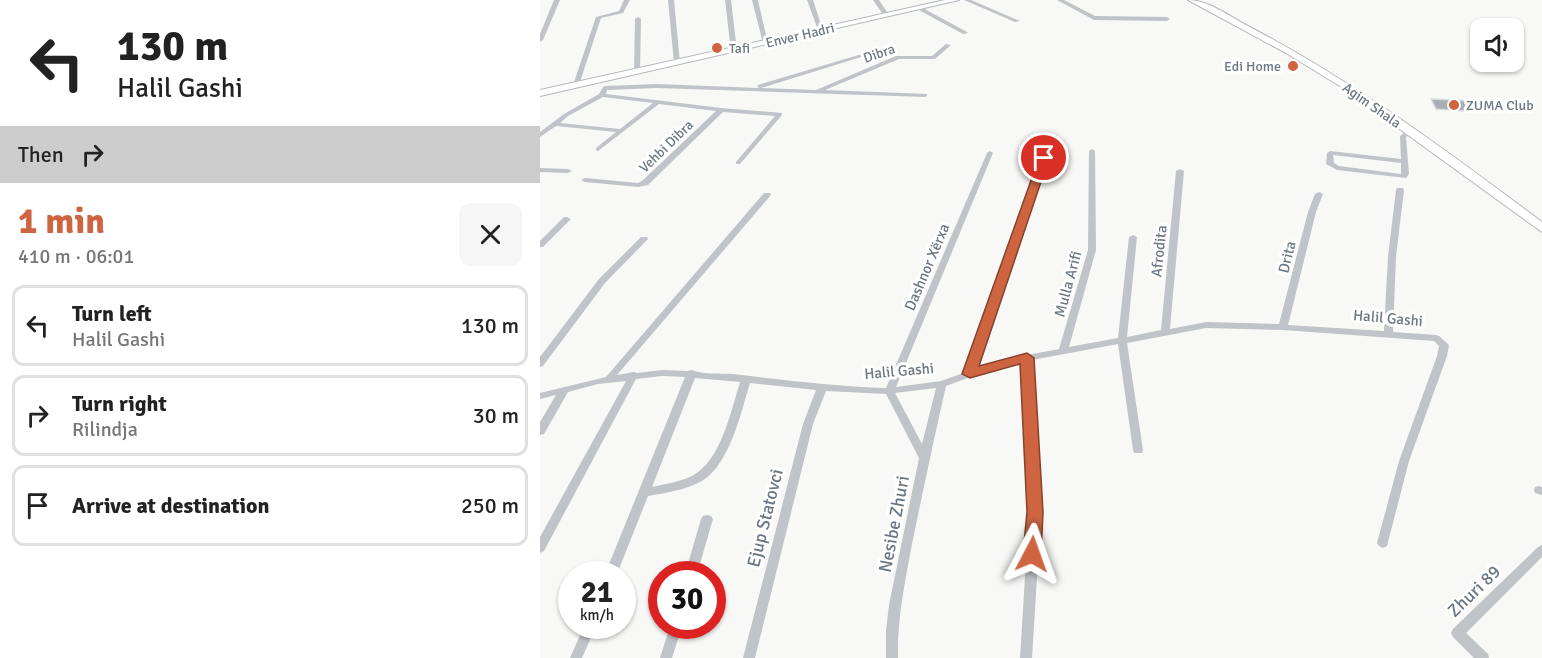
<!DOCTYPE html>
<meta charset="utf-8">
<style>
:root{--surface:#fff;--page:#f6f6f6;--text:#222;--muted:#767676;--line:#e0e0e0;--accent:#ce6540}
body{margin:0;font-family:Signika,sans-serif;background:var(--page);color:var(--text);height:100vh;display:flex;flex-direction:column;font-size:22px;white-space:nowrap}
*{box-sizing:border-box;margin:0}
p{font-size:20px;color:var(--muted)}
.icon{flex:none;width:33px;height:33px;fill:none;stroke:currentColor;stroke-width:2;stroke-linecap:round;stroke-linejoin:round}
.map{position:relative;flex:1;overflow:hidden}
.panel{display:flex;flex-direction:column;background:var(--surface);width:540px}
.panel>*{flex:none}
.top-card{background:#fff;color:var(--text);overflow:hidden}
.controls{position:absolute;left:930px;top:18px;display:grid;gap:12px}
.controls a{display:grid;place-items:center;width:54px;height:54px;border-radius:12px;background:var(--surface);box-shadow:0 2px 4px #0004;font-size:30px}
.speed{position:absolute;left:18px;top:561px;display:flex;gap:12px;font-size:30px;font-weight:700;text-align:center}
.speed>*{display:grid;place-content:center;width:78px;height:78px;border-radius:50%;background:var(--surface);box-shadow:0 2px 4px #0004;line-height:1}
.speed small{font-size:15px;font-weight:400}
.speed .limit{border:9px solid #d22;background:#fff;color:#111}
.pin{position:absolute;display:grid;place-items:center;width:51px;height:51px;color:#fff;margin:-26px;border:3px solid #fff;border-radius:50%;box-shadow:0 2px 6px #0007}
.me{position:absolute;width:66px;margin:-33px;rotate:4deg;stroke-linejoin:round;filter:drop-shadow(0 0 4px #0008)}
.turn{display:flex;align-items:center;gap:21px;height:126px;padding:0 18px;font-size:27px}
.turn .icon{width:78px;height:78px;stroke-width:2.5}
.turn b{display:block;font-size:42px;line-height:51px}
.then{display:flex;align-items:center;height:57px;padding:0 18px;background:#0003;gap:12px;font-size:22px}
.round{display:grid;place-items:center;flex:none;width:63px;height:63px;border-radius:12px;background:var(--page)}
.overview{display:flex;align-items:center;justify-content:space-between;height:102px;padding:0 18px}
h1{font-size:36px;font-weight:700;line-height:45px;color:var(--accent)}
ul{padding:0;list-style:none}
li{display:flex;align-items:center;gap:18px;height:81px;margin:0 12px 9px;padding:0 6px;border:3px solid var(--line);border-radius:12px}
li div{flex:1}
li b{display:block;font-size:22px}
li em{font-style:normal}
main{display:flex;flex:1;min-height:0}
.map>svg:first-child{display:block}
.building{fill:#a8aeb4;stroke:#dadad8;stroke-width:1.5}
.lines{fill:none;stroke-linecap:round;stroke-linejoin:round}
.secondary-casing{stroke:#b3b7bb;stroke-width:2}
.street{fill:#c0c3c7;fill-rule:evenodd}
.secondary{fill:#fff;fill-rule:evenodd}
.route{fill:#ce6540;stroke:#86422a;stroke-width:1.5}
.poi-dot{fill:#ce6540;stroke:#fff;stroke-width:2}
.labels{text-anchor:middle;stroke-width:6;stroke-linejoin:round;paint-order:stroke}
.far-street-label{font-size:14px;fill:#6b7783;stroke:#fff}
.far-poi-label{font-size:14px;fill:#6b7783;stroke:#fff;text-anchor:start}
.street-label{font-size:15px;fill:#6b7783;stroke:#fff}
.near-street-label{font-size:18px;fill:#6b7783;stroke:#fff}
</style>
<main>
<section class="panel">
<div class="top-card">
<div class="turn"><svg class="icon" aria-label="left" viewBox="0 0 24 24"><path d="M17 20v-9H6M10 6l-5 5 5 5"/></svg><div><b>130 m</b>Halil Gashi</div></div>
<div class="then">Then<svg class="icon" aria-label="right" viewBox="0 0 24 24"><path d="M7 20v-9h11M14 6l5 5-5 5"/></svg></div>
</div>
<div class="overview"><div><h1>1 min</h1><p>410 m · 06:01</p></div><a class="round"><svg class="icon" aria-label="close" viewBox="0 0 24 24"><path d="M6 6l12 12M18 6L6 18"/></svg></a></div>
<ul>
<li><svg class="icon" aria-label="left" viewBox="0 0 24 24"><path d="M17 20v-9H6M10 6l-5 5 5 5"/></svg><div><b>Turn left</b><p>Halil Gashi</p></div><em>130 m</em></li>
<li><svg class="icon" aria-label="right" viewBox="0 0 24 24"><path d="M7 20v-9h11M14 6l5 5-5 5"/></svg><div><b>Turn right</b><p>Rilindja</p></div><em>30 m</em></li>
<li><svg class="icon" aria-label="arrive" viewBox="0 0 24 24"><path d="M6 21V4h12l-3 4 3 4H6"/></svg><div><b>Arrive at destination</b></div><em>250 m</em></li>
</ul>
</section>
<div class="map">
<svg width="1002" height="658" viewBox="0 0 1002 658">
<rect width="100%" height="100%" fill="#f8f8f6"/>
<polygon class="building" points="891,99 931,101 939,112 896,109"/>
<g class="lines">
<defs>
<g id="secondary">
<polygon points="405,0 419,0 0,96 0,90"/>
<path d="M648,0C668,0 689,16 706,25C812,80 907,151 1002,222V232L803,88L746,53Z"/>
</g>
</defs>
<use href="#secondary" class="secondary-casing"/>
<g class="street">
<polygon points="14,0 20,0 3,40 0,42 0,34"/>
<polygon points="84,0 90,0 83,13 61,18 39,85 34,86 33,85 56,17 79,11"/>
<polygon points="128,0 134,0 140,63 137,65 134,63"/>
<polygon points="185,0 191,0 197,51 194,53 191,51"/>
<polygon points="212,0 218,0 228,44 223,43"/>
<polygon points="267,0 273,0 283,31 278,30"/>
<polygon points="333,0 339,0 349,15 348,16 344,16"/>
<polygon points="424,0 431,0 480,21 475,22"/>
<polygon points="517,0 524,0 555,16 627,17 630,19 627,21 554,20"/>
<polygon points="379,6 427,32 428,33 423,34 377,9 376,8"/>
<polygon points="98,17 101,19 100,72 97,74 94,72 95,19"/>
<path d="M406,44L411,45L395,59H359L285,90L387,94V96L385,97L117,88L67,90L66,94L181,108L242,113V115L200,164H196V162L235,116L183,112L108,185L98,187L45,182L41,180L45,178L98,183L102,181L176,111L119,104L58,151L56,150V148L76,132L16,126L0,137V132L24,114L59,94L63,87L65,86L117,84L219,88L217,86L218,85L342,48L347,49L221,88L276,90L356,56H392ZM63,97L113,103L80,129L20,123L28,116Z"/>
<path d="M869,129L872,131L866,137L869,174L866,178L797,170L786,164L787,153L790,151L861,159L860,136ZM793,155L861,163V174L799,166L794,163Z"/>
<path d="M552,149L555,151L556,250L529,347L578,338L589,237L593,235L597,237L587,337L621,330L636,171L640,169L644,171L630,329L666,322L739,324L768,212L775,194L779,192L783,194L776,212L748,325L844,331L848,257L856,190L857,188H863L864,190L856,257L853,332L896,335L899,336L909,345L907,356L869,461L847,546L843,548L839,546L837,543L859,461L897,356L899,346L894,341L743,330L666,328L587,343L603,450L602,453H594L593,450L578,344L492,360L501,512L492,658H480L489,512L483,362L433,376L406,386C394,438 383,491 372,544C365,582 357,619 358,658H346V631L349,605L379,458L346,394L286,391L273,424L215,658H203L263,424L276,390L210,383C201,412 190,464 162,481C146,490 125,493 108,496L77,574H65L145,377L122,376L96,379L4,551L0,553V537L86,381L58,384L28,392L4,434L0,435V422L16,395L0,399V393L66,377L224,193H230L231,195L77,375L94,372L97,373L122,370L148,371L152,370C163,375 180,373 193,374C244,380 294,386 346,388L447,153L450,151L453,153L356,387L401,381L426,372L501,158L504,156L507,158L436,369L487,355L519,349L548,250L549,151ZM155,378L200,382C191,411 181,461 152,476C140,482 125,484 112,487ZM396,388L382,444L355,393Z"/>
<polygon points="0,168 28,169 32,171 28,173 0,172"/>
<polygon points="24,217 27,217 31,219 3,247 0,247 0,241"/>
<polygon points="101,237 107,237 108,239 65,283 3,366 0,367 0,357 59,279"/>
<polygon points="999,486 1002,487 1002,495 995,493 994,490 995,487"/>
<polygon points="167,515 171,516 173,519 157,574 145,574 161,519 163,516"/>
<polygon points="1002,545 1002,557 926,633 948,654 949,658 934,658 913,637 911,633 913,629 998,547"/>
<polygon points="44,626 56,626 42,658 30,658"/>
<polygon points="130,626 142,626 132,658 120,658"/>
</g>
<use href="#secondary" class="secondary"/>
</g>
<polygon class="route" points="504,155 509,158 439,366 487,353 494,358 503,512 501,554 499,559 492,561 486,559 483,554 487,512 480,364 430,378 422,374 499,158"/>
<g class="poi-dot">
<circle cx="177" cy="48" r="6"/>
<circle cx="753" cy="66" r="6"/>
<circle cx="914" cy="105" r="6"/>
</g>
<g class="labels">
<g class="far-street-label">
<text transform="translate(260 35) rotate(-13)" y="5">Enver Hadri</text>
<text transform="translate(339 53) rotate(-19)" y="5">Dibra</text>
<text transform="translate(832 105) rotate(35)" y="5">Agim Shala</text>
<text transform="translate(126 146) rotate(-44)" y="5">Vehbi Dibra</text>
</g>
<g class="far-poi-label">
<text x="189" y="53">Tafi</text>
<text x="741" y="71" text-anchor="end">Edi Home</text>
<text x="926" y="110">ZUMA Club</text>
</g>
<g class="street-label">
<text transform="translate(619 251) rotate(-84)" y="5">Afrodita</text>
<text transform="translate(747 257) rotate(-76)" y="5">Drita</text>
<text transform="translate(387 267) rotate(-67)" y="5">Dashnor Xërxa</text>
<text transform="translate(528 284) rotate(-75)" y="5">Mulla Arifi</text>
<text transform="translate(848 318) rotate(5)" y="5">Halil Gashi</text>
<text transform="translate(359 371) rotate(-5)" y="5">Halil Gashi</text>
</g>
<g class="near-street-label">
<text transform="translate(225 518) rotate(-76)" y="6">Ejup Statovci</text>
<text transform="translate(354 524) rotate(-79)" y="6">Nesibe Zhuri</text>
<text transform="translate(934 591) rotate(-44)" y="6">Zhuri 89</text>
</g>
</g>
</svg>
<div class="controls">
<a><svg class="icon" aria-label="sound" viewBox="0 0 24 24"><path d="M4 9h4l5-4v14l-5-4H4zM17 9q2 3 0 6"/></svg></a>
</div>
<div class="speed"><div>21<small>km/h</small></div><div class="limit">30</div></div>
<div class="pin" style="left:504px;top:158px;background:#d93025"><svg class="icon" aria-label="arrive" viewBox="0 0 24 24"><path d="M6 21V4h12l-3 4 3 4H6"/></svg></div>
<svg class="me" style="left:492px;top:554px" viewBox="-20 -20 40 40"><path d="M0-17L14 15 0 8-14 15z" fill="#ce6540" stroke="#fff" stroke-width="4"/></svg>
</div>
</main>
